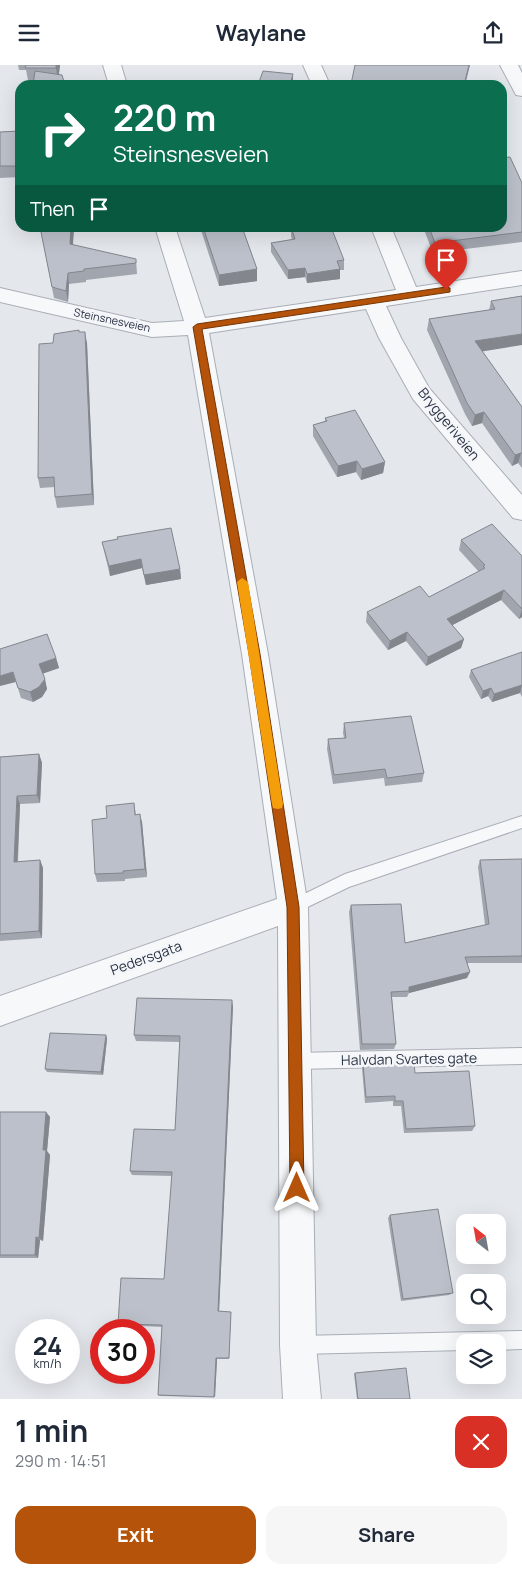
<!DOCTYPE html>
<meta charset="utf-8">
<style>
:root{--surface:#fff;--page:#f6f6f7;--text:#1f2937;--muted:#747a83;--accent:#b45309}
body{margin:0;font-family:Manrope,sans-serif;background:var(--page);color:var(--text);height:100vh;display:flex;flex-direction:column;font-size:19px;white-space:nowrap}
*{box-sizing:border-box;margin:0}
p{font-size:16px;color:var(--muted)}
.icon{flex:none;width:28px;height:28px;fill:none;stroke:currentColor;stroke-width:2;stroke-linecap:round;stroke-linejoin:round}
.map{position:relative;height:1334px;overflow:hidden}
.panel{display:flex;flex-direction:column;background:var(--surface);flex:1}
.panel>*{flex:none}
.top-card{position:absolute;left:15px;top:15px;width:492px;height:152px;border-radius:15px;box-shadow:0 5px 20px #0002;background:#0b6e4f;color:#fff;overflow:hidden}
.needle{width:32px;rotate:329deg}
.buttons{position:absolute;left:456px;top:1149px;display:grid;gap:10px}
.buttons a{display:grid;place-items:center;width:50px;height:50px;border-radius:10px;background:var(--surface);box-shadow:0 5px 20px #0002;font-size:25px}
.speed{position:absolute;left:15px;top:1254px;display:flex;gap:10px;font-size:25px;font-weight:700;text-align:center}
.speed>*{display:grid;place-content:center;width:65px;height:65px;border-radius:50%;background:var(--surface);box-shadow:0 5px 20px #0002;line-height:1}
.speed small{font-size:12px;font-weight:400}
.speed .limit{border:8px solid #d22;background:#fff;color:#111}
.pin{position:absolute;display:grid;place-items:center;width:42px;height:42px;color:#fff;margin:-51px -21px;border-radius:50% 50% 50% 0;rotate:-45deg;box-shadow:0 0 5px #0007}
.pin .icon{rotate:45deg}
.me{position:absolute;width:55px;margin:-28px;rotate:0deg;stroke-linejoin:round;filter:drop-shadow(0 0 4px #0008)}
.turn{display:flex;align-items:center;gap:18px;height:105px;padding:0 15px;font-size:22px}
.turn .icon{width:65px;height:65px;stroke-width:2.5}
.turn b{display:block;font-size:35px;line-height:42px}
.then{display:flex;align-items:center;height:48px;padding:0 15px;background:#0003;gap:10px;font-size:19px}
.round{display:grid;place-items:center;flex:none;width:52px;height:52px;border-radius:15px;background:var(--page)}
.overview{display:flex;align-items:center;justify-content:space-between;height:85px;padding:0 15px}
h1{font-size:30px;font-weight:700;line-height:38px}
.primary-button{display:flex;gap:10px;margin-top:auto;padding:10px 15px}
.primary-button a{flex:1;height:58px;border-radius:15px;background:var(--accent);color:#fff;font-size:20px;font-weight:700;line-height:58px;text-align:center}
.primary-button a+a{background:var(--page);color:var(--text)}
header{display:flex;justify-content:space-between;align-items:center;height:65px;padding:0 15px;background:var(--surface);font-size:22px;font-weight:700}
.map>svg:first-child{display:block}
.lines{fill:none;stroke-linecap:round;stroke-linejoin:round}
.lane-casing{stroke:#a9aeb7;stroke-width:2}
.street-casing{stroke:#a9aeb7;stroke-width:2}
.lane{fill:#f7f8fa;fill-rule:evenodd}
.street{fill:#f7f8fa;fill-rule:evenodd}
.wall{fill:#a1a5ae}
.shaded-wall{fill:#83868d}
.building{fill:#bbc0ca;stroke:#83868d}
.route{fill:#b45309;stroke:#753606}
.slow{fill:#f59e0b}
.labels{text-anchor:middle;stroke-width:5;stroke-linejoin:round;paint-order:stroke}
.far-street-label{font-size:11px;fill:#2b3445;stroke:#f4f6f9}
.street-label{font-size:14px;fill:#2b3445;stroke:#f4f6f9}
</style>
<header><svg class="icon" aria-label="menu" viewBox="0 0 24 24"><path d="M4 6h16M4 12h16M4 18h16"/></svg>Waylane<svg class="icon" aria-label="share" viewBox="0 0 24 24"><path d="M12 15V3M7 8l5-5 5 5M5 13v7h14v-7"/></svg></header>
<div class="map">
<svg width="522" height="1334" viewBox="0 0 522 1334">
<rect width="100%" height="100%" fill="#e4e7ec"/>
<g class="lines">
<defs>
<g id="lane">
<polygon points="522,751 522,763 349,822 293,849 288,847 285,842 288,837 345,809"/>
<polygon points="522,983 522,999 295,1004 289,1002 287,996 289,990 295,988"/>
<polygon points="522,1266 522,1284 498,1285 498,1278 465,1278 465,1285 299,1289 293,1286 290,1280 293,1274 299,1271"/>
</g>
<g id="street">
<polygon points="103,0 121,0 127,20 109,20"/>
<polygon points="303,0 321,0 330,20 312,20"/>
<polygon points="500,0 518,0 522,8 522,31 516,30"/>
<polygon points="155,162 175,162 205,253 396,225 371,162 391,162 416,222 522,206 522,220 386,241 401,273 429,323 522,430 522,455 513,453 413,334 379,273 366,244 209,268 268,589 308,842 316,1280 321,1334 283,1334 280,1280 278,861 0,961 0,931 277,834 242,589 188,270 152,272 0,237 0,223 152,258 184,256"/>
</g>
</defs>
<use href="#lane" class="lane-casing"/>
<use href="#street" class="street-casing"/>
<use href="#lane" class="lane"/>
<use href="#street" class="street"/>
</g>
<g class="wall">
<polygon points="18,0 60,0 59,9 34,15 28,15 26,5 19,5"/>
<polygon points="20,66 20,112 0,113 0,67"/>
<polygon points="502,76 504,80 502,89"/>
<polygon points="522,118 522,177 433,188 423,162 502,162"/>
<polygon points="40,162 74,162 73,180 136,194 137,209 86,215 86,217 69,219 68,237 54,233"/>
<polygon points="200,162 242,162 257,204 257,216 219,221"/>
<polygon points="291,162 344,195 344,205 340,205 340,214 307,218 305,212 288,214 271,187 271,178 292,175 291,171"/>
<polygon points="522,231 482,286 522,342 522,403 518,398 512,401 482,358 472,361 465,349 427,265 429,254 489,245 491,236"/>
<polygon points="79,267 87,278 94,440 57,443 55,432 55,422 40,423 38,413 53,278"/>
<polygon points="325,353 385,397 383,408 361,415 356,407 337,412 313,371 313,360 325,356"/>
<polygon points="461,475 522,491 522,552 519,554 501,535 452,560 464,574 461,583 426,601 406,576 388,585 366,557 367,547 429,532 479,507 459,485"/>
<polygon points="102,477 180,504 181,514 146,520 142,503 110,511"/>
<polygon points="522,587 522,632 520,628 492,637 488,631 481,634 469,612 471,605"/>
<polygon points="56,593 59,603 43,608 47,624 42,632 33,637 21,633 16,617"/>
<polygon points="344,658 424,708 422,717 385,721 384,713 333,719 327,684 328,674 344,673 343,668"/>
<polygon points="39,689 42,698 40,738 20,739 18,797 40,795 43,803 42,873 0,876 0,692"/>
<polygon points="134,738 136,750 142,757 147,812 125,814 125,816 97,817 95,809 107,753"/>
<polygon points="522,794 522,898 468,898 467,913 409,928 407,932 392,932 396,979 394,984 360,985 349,847 351,840 405,878 485,860 478,802 480,795"/>
<polygon points="233,941 219,1246 231,1247 231,1249 229,1294 217,1294 215,1332 160,1331 158,1330 162,1262 120,1260 118,1259 164,1214 172,1111 132,1110 130,1106 175,1065 180,977 136,976 134,970"/>
<polygon points="106,970 107,974 103,1010 47,1007 45,1004"/>
<polygon points="363,999 475,1061 472,1066 404,1068 401,1041 393,1041 393,1036 365,1038 362,1004"/>
<polygon points="0,1047 46,1047 50,1052 47,1086 50,1090 43,1176 40,1175 38,1193 0,1193"/>
<polygon points="390,1150 453,1228 449,1230 401,1236 388,1153"/>
<polygon points="355,1308 410,1334 357,1334 354,1309"/>
</g>
<g class="shaded-wall">
<polygon points="56,0 60,0 58,15 56,3"/>
<polygon points="469,0 470,0 465,20 464,20"/>
<polygon points="293,9 293,20 290,20"/>
<polygon points="71,162 74,162 72,190 70,179"/>
<polygon points="305,203 305,212 288,214 288,205"/>
<polygon points="257,204 257,216 219,221 219,210"/>
<polygon points="340,204 340,214 307,218 307,209"/>
<polygon points="68,208 69,219 68,237 66,226"/>
<polygon points="85,267 87,278 94,440 92,429"/>
<polygon points="522,269 522,280 473,288 475,276"/>
<polygon points="484,347 482,358 472,361 475,350"/>
<polygon points="521,388 518,398 512,401 515,390"/>
<polygon points="357,396 356,407 337,412 338,401"/>
<polygon points="385,397 383,408 361,415 362,404"/>
<polygon points="141,494 142,503 110,511 109,501"/>
<polygon points="180,504 181,514 146,520 144,510"/>
<polygon points="504,525 501,535 445,564 447,554"/>
<polygon points="522,544 522,552 519,554"/>
<polygon points="407,567 406,576 388,585 390,576"/>
<polygon points="464,574 461,583 426,601 428,592"/>
<polygon points="56,593 59,603 42,609 39,599"/>
<polygon points="13,607 16,617 0,621 0,611"/>
<polygon points="45,614 47,624 42,632 33,637 30,627"/>
<polygon points="522,620 520,628 492,637 494,629"/>
<polygon points="491,623 488,631 481,634 483,626"/>
<polygon points="39,689 42,698 40,738 37,730"/>
<polygon points="17,731 20,739 17,804 14,797"/>
<polygon points="140,749 142,757 147,812 145,804"/>
<polygon points="40,795 43,803 42,873 39,866"/>
<polygon points="470,907 467,913 409,928 409,922"/>
<polygon points="232,935 233,941 219,1248 218,1246"/>
<polygon points="106,970 107,974 103,1010 101,1007"/>
<polygon points="46,1047 50,1052 47,1086 50,1090 43,1176 39,1173 43,1085"/>
<polygon points="36,1172 40,1175 38,1193 35,1190"/>
<polygon points="216,1293 217,1294 215,1332 214,1332"/>
</g>
<g class="building">
<polygon points="26,0 56,0 56,3 25,3"/>
<polygon points="355,0 469,0 464,20 361,20 351,19"/>
<polygon points="35,6 62,10 65,20 33,20"/>
<polygon points="263,6 293,9 290,20 258,20"/>
<polygon points="20,66 20,101 0,101 0,67"/>
<polygon points="510,92 522,118 522,167 435,178 429,162 502,162 502,93"/>
<polygon points="40,162 71,162 70,179 136,194 136,198 84,204 84,206 68,208 66,226 52,222"/>
<polygon points="203,162 242,162 257,204 219,210"/>
<polygon points="291,162 331,162 344,195 337,196 340,204 307,209 305,203 288,205 271,178 295,174"/>
<polygon points="522,231 522,269 475,276 522,342 522,388 521,388 515,390 484,347 475,350 467,338 429,254 495,244 491,236"/>
<polygon points="79,265 79,267 85,267 92,429 55,432 54,412 38,413 39,279 53,278 54,269"/>
<polygon points="355,345 385,397 362,404 357,396 338,401 313,360 327,356 325,353"/>
<polygon points="492,459 522,491 522,544 504,525 447,554 464,574 428,592 407,567 390,576 367,547 420,521 429,532 485,503 483,501 485,500 461,475"/>
<polygon points="171,463 180,504 144,510 141,494 109,501 102,477 118,474 117,472"/>
<polygon points="47,569 56,593 39,599 45,614 39,622 30,627 18,623 13,607 0,611 0,584"/>
<polygon points="522,587 522,620 494,629 491,623 483,626 471,605"/>
<polygon points="411,651 424,708 387,713 385,704 334,710 328,674 346,673 344,658"/>
<polygon points="39,689 37,730 17,731 14,797 40,795 39,866 0,869 0,692"/>
<polygon points="134,738 135,750 140,749 145,804 123,806 123,808 95,809 92,755 107,753 106,741"/>
<polygon points="522,794 522,891 465,892 470,907 409,922 409,926 391,927 396,979 362,979 351,840 401,839 405,878 489,859 480,795"/>
<polygon points="137,933 232,935 218,1246 231,1247 229,1293 216,1293 214,1332 158,1330 162,1260 118,1259 121,1213 164,1214 172,1107 130,1106 134,1064 175,1065 180,971 134,970"/>
<polygon points="50,968 106,970 101,1007 45,1004"/>
<polygon points="414,998 415,1008 469,1006 475,1061 406,1064 403,1036 395,1036 395,1031 366,1032 363,999"/>
<polygon points="0,1047 46,1047 43,1085 46,1085 39,1173 36,1172 35,1190 0,1190"/>
<polygon points="438,1144 453,1228 403,1234 390,1150"/>
<polygon points="406,1303 410,1334 358,1334 355,1308"/>
</g>
<polygon class="route" points="446,222 450,223 450,227 202,264 260,589 299,842 304,1123 302,1128 297,1130 292,1128 290,1123 287,842 249,589 193,262 197,259"/>
<polygon class="slow" points="242,513 248,517 283,739 282,743 278,744 273,743 272,739 237,517"/>
<g class="labels">
<g class="far-street-label">
<text transform="translate(112 255) rotate(12)" y="4">Steinsnesveien</text>
</g>
<g class="street-label">
<text transform="translate(449 359) rotate(51)" y="5">Bryggeriveien</text>
<text transform="translate(146 893) rotate(-20)" y="5">Pedersgata</text>
<text transform="translate(409 994) rotate(-1)" y="5">Halvdan Svartes gate</text>
</g>
</g>
</svg>
<div class="buttons">
<a><svg class="needle" viewBox="-14 -14 28 28"><path d="M0-13l5 13h-10z" fill="#e53935"/><path d="M0 13l5-13h-10z" fill="#747a83"/></svg></a>
<a><svg class="icon" aria-label="search" viewBox="0 0 24 24"><circle cx="10" cy="10" r="6"/><path d="M15 15l6 6"/></svg></a>
<a><svg class="icon" aria-label="layers" viewBox="0 0 24 24"><path d="M12 4l9 5-9 5-9-5zM3 14l9 5 9-5"/></svg></a>
</div>
<div class="speed"><div>24<small>km/h</small></div><div class="limit">30</div></div>
<div class="pin" style="left:446px;top:225px;background:#d93025"><svg class="icon" aria-label="arrive" viewBox="0 0 24 24"><path d="M6 21V4h12l-3 4 3 4H6"/></svg></div>
<svg class="me" style="left:297px;top:1123px" viewBox="-20 -20 40 40"><path d="M0-17L14 15 0 8-14 15z" fill="#b45309" stroke="#fff" stroke-width="4"/></svg>
<div class="top-card">
<div class="turn"><svg class="icon" aria-label="right" viewBox="0 0 24 24"><path d="M7 20v-9h11M14 6l5 5-5 5"/></svg><div><b>220 m</b>Steinsnesveien</div></div>
<div class="then">Then<svg class="icon" aria-label="arrive" viewBox="0 0 24 24"><path d="M6 21V4h12l-3 4 3 4H6"/></svg></div>
</div>
</div>
<section class="panel">
<div class="overview"><div><h1>1 min</h1><p>290 m · 14:51</p></div><a class="round" style="background:#d93025;color:#fff"><svg class="icon" aria-label="close" viewBox="0 0 24 24"><path d="M6 6l12 12M18 6L6 18"/></svg></a></div>
<div class="primary-button"><a>Exit</a><a>Share</a></div>
</section>
